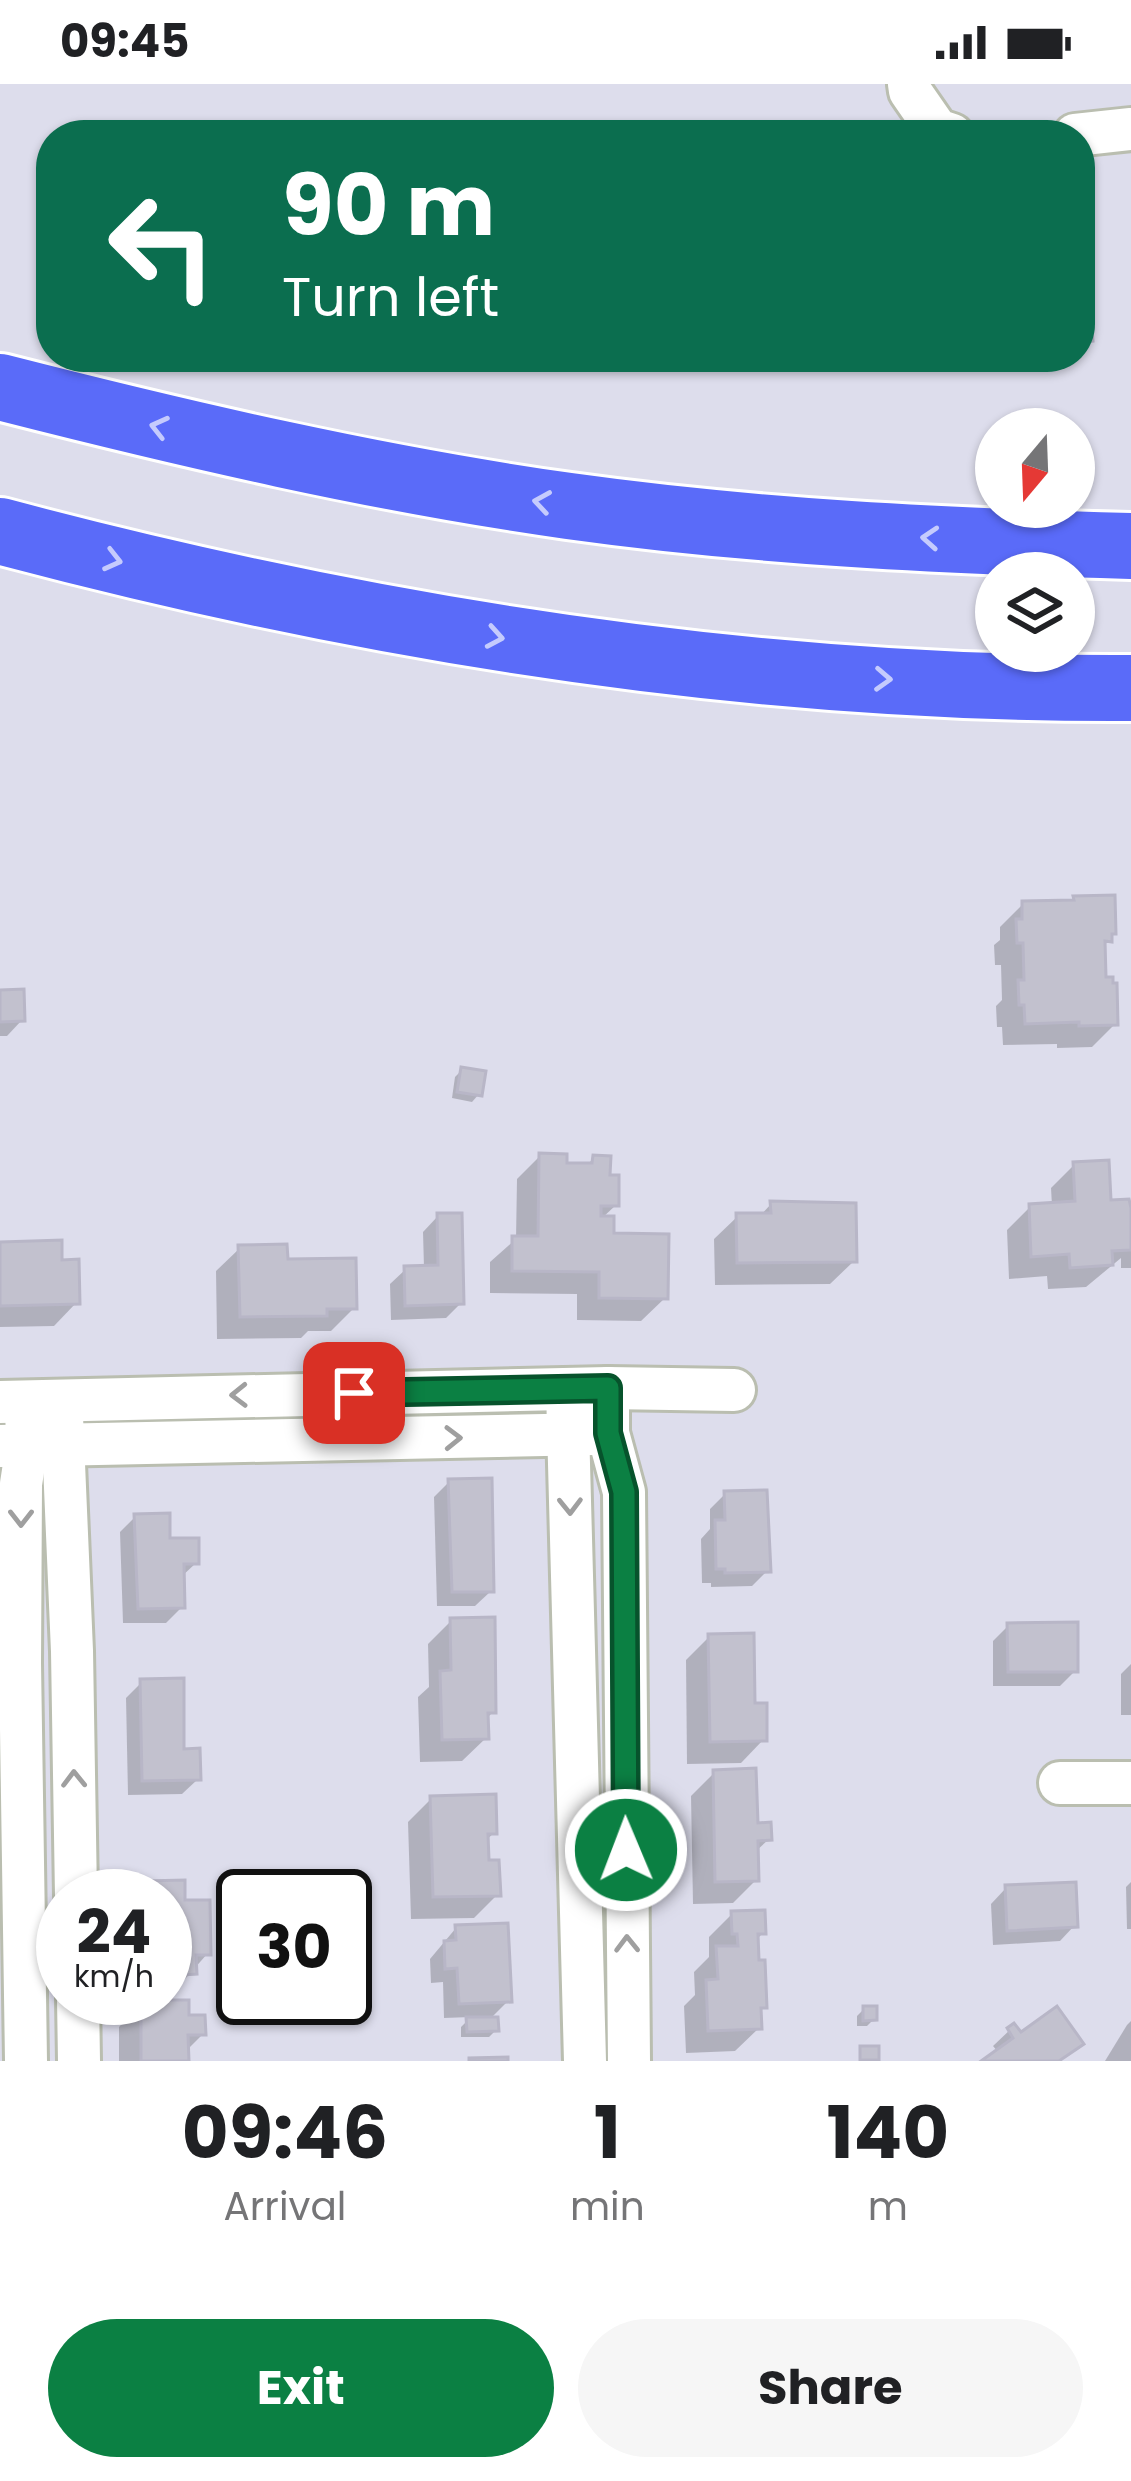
<!DOCTYPE html>
<style>
:root{--surface:#fff;--page:#f6f6f6;--text:#202124;--muted:#757577;--accent:#0b8043}
body{margin:0;font-family:Poppins,sans-serif;background:var(--page);color:var(--text);height:100vh;display:flex;flex-direction:column;font-size:45px;white-space:nowrap}
*{box-sizing:border-box;margin:0}
p{font-size:39px;color:var(--muted)}
.icon{flex:none;width:66px;height:66px;fill:none;stroke:currentColor;stroke-width:2;stroke-linecap:round;stroke-linejoin:round}
.map{position:relative;height:1977px;overflow:hidden}
.drawer{display:flex;flex-direction:column;background:var(--surface);flex:1}
.drawer>*{flex:none}
.hud{position:absolute;left:36px;top:36px;width:1059px;height:252px;border-radius:48px;box-shadow:0 3px 9px #0004;background:#0b6e4f;color:#fff;overflow:hidden}
.needle{width:78px;rotate:199deg}
.tools{position:absolute;left:975px;top:324px;display:grid;gap:24px}
.tools a{display:grid;place-items:center;width:120px;height:120px;border-radius:50%;background:var(--surface);box-shadow:0 3px 9px #0004;font-size:60px}
.speed{position:absolute;left:36px;top:1785px;display:flex;gap:24px;font-size:60px;font-weight:700;text-align:center}
.speed>*{display:grid;place-content:center;width:156px;height:156px;border-radius:50%;background:var(--surface);box-shadow:0 3px 9px #0004;line-height:1}
.speed small{font-size:30px;font-weight:400}
.speed .limit{border:6px solid #111;border-radius:18px;background:#fff;color:#111}
.pin{position:absolute;display:grid;place-items:center;width:102px;height:102px;color:#fff;margin:-51px;border-radius:24px;box-shadow:0 6px 18px #0006}
.me{position:absolute;width:132px;margin:-66px;rotate:359deg;stroke-linejoin:round;filter:drop-shadow(0 0 9px #0008)}
.turn{display:flex;align-items:center;gap:42px;height:252px;padding:0 48px;font-size:54px}
.turn .icon{width:156px;height:156px;stroke-width:2.5}
.turn b{display:block;font-size:84px;line-height:102px}
.eta{display:flex;justify-content:space-evenly;align-items:center;height:204px;text-align:center}
.eta b{font-size:72px;font-weight:700;line-height:84px}
.primary-button{display:flex;gap:24px;margin-top:auto;padding:24px 48px}
.primary-button a{flex:1;height:138px;border-radius:72px;background:var(--accent);color:#fff;font-size:48px;font-weight:700;line-height:138px;text-align:center}
.primary-button a+a{background:var(--page);color:var(--text)}
.status{display:flex;justify-content:space-between;align-items:center;height:84px;padding:0 60px;background:var(--surface);direction:ltr}
.status svg{height:33px;fill:currentColor}
.map>svg:first-child{display:block}
.shadow{fill:#0003}
.building{fill:#c2c1ce;stroke:#b8b6c7;stroke-width:3}
.lines{fill:none;stroke-linecap:round;stroke-linejoin:round}
.street-casing{stroke:#babeb0;stroke-width:48}
.highway-casing{stroke:#fff;stroke-width:72}
.street{stroke:#fff;stroke-width:42}
.highway{stroke:#5a6bf9;stroke-width:66}
.oneway{stroke:#c5cbfd}
.oneway2{stroke:#9f9f9f}
.route-casing{stroke:#07532c;stroke-width:30}
.route{stroke:#0b8043;stroke-width:21}
</style>
<div class="status"><b>09:45</b><svg viewBox="0 0 49 12"><path d="M0 12V9h3v3zM5 12V6h3v6zM10 12V3h3v9zM15 12V0h3v12zM26 1h20v11H26zM47 4h2v5h-2z"/></svg></div>
<div class="map">
<svg width="1131" height="1977" viewBox="0 0 1131 1977">
<rect width="100%" height="100%" fill="#ddddec"/>
<g class="shadow">
<polygon points="1075,815 1109,853 1109,856 1102,864 1103,895 1115,940 1092,963 1057,964 1057,960 1003,961 1002,943 997,943 996,922 1002,916 1001,881 995,881 994,861 1000,856 1000,843 1023,820 1071,819"/>
<polygon points="0,909 22,936 7,952 0,952"/>
<polygon points="462,986 479,1010 472,1018 452,1014 455,993"/>
<polygon points="540,1072 564,1081 586,1082 594,1074 607,1094 616,1121 601,1135 611,1152 665,1214 641,1237 577,1236 577,1210 490,1209 490,1178 516,1155 517,1095"/>
<polygon points="1074,1081 1108,1119 1131,1127 1131,1184 1121,1184 1121,1174 1086,1203 1048,1205 1047,1192 1009,1195 1007,1146 1030,1123 1052,1122 1051,1104"/>
<polygon points="771,1120 854,1177 830,1200 715,1201 714,1155 738,1132 760,1132"/>
<polygon points="438,1132 461,1219 446,1234 391,1236 390,1200 406,1185 424,1184 423,1148"/>
<polygon points="0,1161 59,1179 77,1218 54,1242 0,1243"/>
<polygon points="240,1164 285,1178 354,1224 331,1247 308,1247 301,1254 217,1255 216,1187"/>
<polygon points="449,1398 491,1507 475,1522 437,1522 434,1413"/>
<polygon points="725,1410 768,1486 752,1502 711,1503 711,1499 702,1499 701,1455 710,1445 710,1425"/>
<polygon points="135,1433 196,1479 181,1493 182,1523 166,1539 123,1539 120,1448"/>
<polygon points="451,1537 493,1628 485,1636 486,1654 462,1677 420,1678 418,1613 429,1603 428,1560"/>
<polygon points="1008,1542 1075,1587 1060,1602 993,1602 993,1557"/>
<polygon points="709,1553 752,1622 764,1655 741,1679 687,1680 686,1576"/>
<polygon points="1131,1580 1131,1631 1121,1631 1121,1590"/>
<polygon points="142,1598 198,1695 182,1710 128,1711 126,1614"/>
<polygon points="714,1689 755,1742 769,1755 755,1768 756,1796 733,1819 693,1820 691,1712"/>
<polygon points="431,1715 494,1749 485,1757 486,1779 498,1810 474,1834 411,1835 408,1738"/>
<polygon points="1131,1798 1131,1845 1127,1845 1126,1803"/>
<polygon points="145,1800 182,1820 208,1869 170,1912 165,1913 165,1812 133,1812"/>
<polygon points="1006,1804 1075,1841 1060,1857 993,1861 991,1820"/>
<polygon points="732,1830 763,1849 755,1857 764,1922 758,1928 759,1944 735,1967 686,1969 684,1922 695,1911 694,1888 709,1873 709,1853"/>
<polygon points="456,1844 509,1916 489,1936 496,1946 489,1953 461,1953 461,1943 471,1933 444,1934 443,1898 431,1899 430,1875"/>
<polygon points="142,1919 186,1934 203,1950 186,1967 186,1977 119,1977 119,1943"/>
<polygon points="864,1925 874,1935 867,1942 857,1942 857,1932"/>
<polygon points="1131,1937 1131,1977 1105,1977 1127,1941"/>
<polygon points="1013,1943 1020,1952 1080,1959 1061,1977 986,1977 998,1968 993,1962"/>
</g>
<g class="building">
<polygon points="1080,158 1087,158 1089,165 1092,212 1080,213"/>
<polygon points="1092,245 1093,257 1080,258 1080,246"/>
<polygon points="1115,811 1116,850 1112,850 1112,858 1105,857 1106,893 1113,893 1113,899 1117,899 1118,941 1079,942 1079,938 1025,940 1024,921 1019,921 1018,896 1024,896 1023,859 1017,859 1016,835 1022,835 1022,817 1074,816 1073,812"/>
<polygon points="24,905 25,937 0,938 0,906"/>
<polygon points="461,983 486,987 482,1012 457,1008"/>
<polygon points="539,1069 567,1070 567,1079 592,1079 593,1071 611,1072 610,1091 619,1091 619,1122 601,1122 601,1132 614,1132 614,1149 669,1150 668,1215 599,1214 599,1188 512,1187 512,1152 538,1152"/>
<polygon points="1109,1076 1111,1116 1129,1115 1131,1124 1131,1166 1112,1167 1113,1181 1070,1184 1069,1170 1031,1173 1029,1120 1075,1117 1073,1078"/>
<polygon points="770,1117 856,1119 857,1178 737,1179 736,1129 771,1129"/>
<polygon points="437,1129 462,1129 464,1220 405,1222 404,1182 438,1181"/>
<polygon points="62,1156 62,1176 79,1175 80,1220 0,1222 0,1158"/>
<polygon points="287,1160 288,1175 356,1174 357,1225 327,1225 327,1232 240,1233 238,1161"/>
<polygon points="492,1394 494,1508 452,1508 448,1395"/>
<polygon points="767,1406 771,1488 725,1489 725,1485 716,1485 715,1436 725,1436 724,1407"/>
<polygon points="170,1429 170,1454 199,1454 199,1480 184,1480 185,1524 138,1525 134,1430"/>
<polygon points="495,1533 496,1629 488,1629 489,1655 442,1656 440,1587 451,1586 450,1534"/>
<polygon points="1078,1538 1078,1588 1008,1588 1007,1539"/>
<polygon points="754,1549 755,1619 767,1619 767,1657 710,1658 708,1550"/>
<polygon points="184,1594 184,1665 200,1664 201,1696 142,1697 140,1595"/>
<polygon points="756,1684 758,1739 771,1738 772,1756 758,1757 759,1797 715,1798 713,1686"/>
<polygon points="496,1710 497,1750 488,1750 489,1776 499,1776 501,1812 433,1813 430,1712"/>
<polygon points="185,1796 185,1816 210,1816 211,1871 196,1871 197,1890 165,1892 165,1812 145,1812 144,1797"/>
<polygon points="1076,1798 1078,1843 1007,1847 1005,1801"/>
<polygon points="765,1826 766,1850 758,1850 759,1876 765,1876 767,1924 761,1924 762,1945 708,1947 706,1896 718,1895 716,1862 738,1862 737,1850 732,1850 731,1827"/>
<polygon points="508,1839 512,1918 459,1920 457,1884 445,1885 444,1857 456,1856 455,1841"/>
<polygon points="141,1916 189,1916 189,1931 205,1931 206,1951 188,1951 189,1977 141,1977"/>
<polygon points="863,1922 877,1922 877,1936 863,1937"/>
<polygon points="1057,1922 1084,1960 1059,1977 981,1977 1013,1954 1007,1944 1014,1939 1021,1948"/>
<polygon points="466,1933 498,1933 499,1947 467,1948"/>
<rect x="860" y="1962" width="19" height="14"/>
<polygon points="508,1973 508,1977 469,1977 469,1974"/>
</g>
<g class="lines">
<defs>
<g id="street">
<polyline points="909,0 910,7 937,46 952,51"/>
<polyline points="1075,51 1131,45"/>
<polyline points="608,1304 608,1349 624,1408 629,1977"/>
<polyline points="567,1305 585,1977"/>
<polyline points="0,1318 608,1304 734,1306"/>
<polyline points="26,1318 27,1361 21,1400 20,1579 26,1977"/>
<polyline points="62,1333 72,1567 76,1812"/>
<polyline points="1,1362 593,1350"/>
<polyline points="1060,1699 1131,1699"/>
<polyline points="78,1914 79,1977"/>
</g>
<g id="highway">
<path d="M0,303C188,351 377,395 569,422C755,448 944,457 1131,462"/>
<path d="M0,447C368,545 749,606 1131,604"/>
</g>
</defs>
<use href="#street" class="street-casing"/>
<use href="#highway" class="highway-casing"/>
<use href="#street" class="street"/>
<use href="#highway" class="highway"/>
</g>
<defs><path id="oneway-chevron" d="M-2-3.5L2.5 0L-2 3.5" fill="none" stroke-width="1.6" stroke-linecap="round" stroke-linejoin="round" transform="scale(3)"/></defs>
<g class="oneway">
<use href="#oneway-chevron" transform="translate(159 343) rotate(-166)"/>
<use href="#oneway-chevron" transform="translate(542 418) rotate(-171)"/>
<use href="#oneway-chevron" transform="translate(930 454) rotate(-176)"/>
<use href="#oneway-chevron" transform="translate(113 476) rotate(14)"/>
<use href="#oneway-chevron" transform="translate(495 553) rotate(10)"/>
<use href="#oneway-chevron" transform="translate(883 595) rotate(3)"/>
</g>
<g class="oneway2">
<use href="#oneway-chevron" transform="translate(239 1311) rotate(179)"/>
<use href="#oneway-chevron" transform="translate(453 1354) rotate(-1)"/>
<use href="#oneway-chevron" transform="translate(570 1422) rotate(89)"/>
<use href="#oneway-chevron" transform="translate(21 1434) rotate(90)"/>
<use href="#oneway-chevron" transform="translate(74 1695) rotate(-91)"/>
<use href="#oneway-chevron" transform="translate(627 1860) rotate(-91)"/>
</g>
<g class="lines">
<defs>
<polyline id="route" points="354,1309 608,1304 608,1349 624,1408 626,1766"/>
</defs>
<use href="#route" class="route-casing"/>
<use href="#route" class="route"/>
</g>
</svg>
<div class="tools">
<a><svg class="needle" viewBox="-14 -14 28 28"><path d="M0-13l5 13h-10z" fill="#e53935"/><path d="M0 13l5-13h-10z" fill="#757577"/></svg></a>
<a><svg class="icon" aria-label="layers" viewBox="0 0 24 24"><path d="M12 4l9 5-9 5-9-5zM3 14l9 5 9-5"/></svg></a>
</div>
<div class="speed"><div>24<small>km/h</small></div><div class="limit">30</div></div>
<div class="pin" style="left:354px;top:1309px;background:#d93025"><svg class="icon" aria-label="arrive" viewBox="0 0 24 24"><path d="M6 21V4h12l-3 4 3 4H6"/></svg></div>
<svg class="me" style="left:626px;top:1766px" viewBox="-20 -20 40 40"><circle r="17" fill="#0b8043" stroke="#fff" stroke-width="3"/><path d="M0-11L8 9 0 5-8 9z" fill="#fff"/></svg>
<div class="hud">
<div class="turn"><svg class="icon" aria-label="left" viewBox="0 0 24 24"><path d="M17 20v-9H6M10 6l-5 5 5 5"/></svg><div><b>90 m</b>Turn left</div></div>
</div>
</div>
<section class="drawer">
<div class="eta">
<div><b>09:46</b><p>Arrival</p></div>
<div><b>1</b><p>min</p></div>
<div><b>140</b><p>m</p></div>
</div>
<div class="primary-button"><a>Exit</a><a>Share</a></div>
</section>
